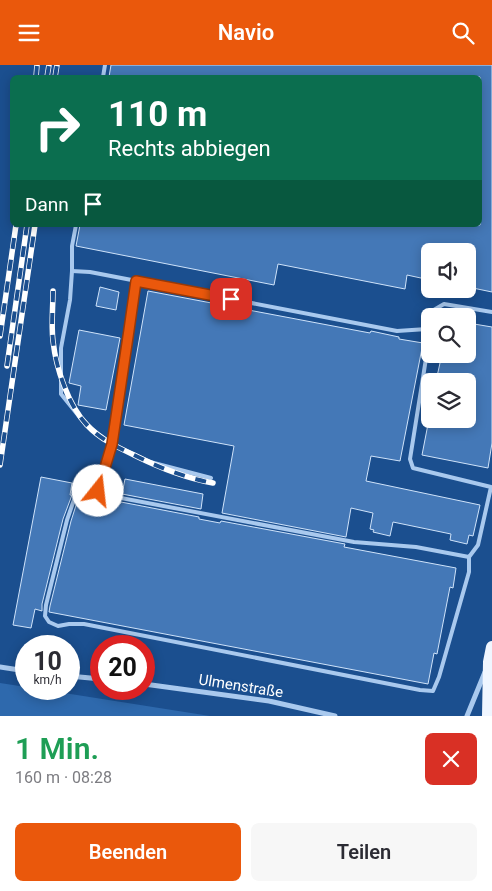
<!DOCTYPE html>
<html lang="de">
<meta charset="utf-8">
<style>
:root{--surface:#fff;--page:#f7f7f7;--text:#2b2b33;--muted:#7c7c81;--accent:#ea580c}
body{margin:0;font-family:Roboto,sans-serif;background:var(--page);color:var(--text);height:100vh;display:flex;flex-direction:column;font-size:19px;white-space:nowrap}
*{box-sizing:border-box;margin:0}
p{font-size:16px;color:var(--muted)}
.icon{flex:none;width:28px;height:28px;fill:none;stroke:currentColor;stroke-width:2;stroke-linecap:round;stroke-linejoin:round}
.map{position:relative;height:651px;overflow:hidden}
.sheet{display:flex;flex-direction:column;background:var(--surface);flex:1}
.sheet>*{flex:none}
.hud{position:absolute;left:10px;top:10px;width:472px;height:152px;border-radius:8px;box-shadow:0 2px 12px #0003;background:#0b6e4f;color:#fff;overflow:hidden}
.fabs{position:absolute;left:421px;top:178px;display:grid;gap:10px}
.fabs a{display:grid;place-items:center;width:55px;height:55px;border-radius:8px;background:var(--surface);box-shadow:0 2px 12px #0003;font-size:25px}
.speed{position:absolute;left:15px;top:570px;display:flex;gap:10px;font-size:25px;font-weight:700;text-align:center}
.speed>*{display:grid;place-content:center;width:65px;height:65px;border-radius:50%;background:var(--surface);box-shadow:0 2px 12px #0003;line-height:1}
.speed small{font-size:12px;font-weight:400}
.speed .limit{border:8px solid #d22;background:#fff;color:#111}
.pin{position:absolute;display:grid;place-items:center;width:42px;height:42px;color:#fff;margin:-21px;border-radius:10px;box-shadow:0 2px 8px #0006}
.me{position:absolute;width:55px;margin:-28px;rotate:16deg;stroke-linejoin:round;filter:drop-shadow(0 0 4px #0008)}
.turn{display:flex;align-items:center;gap:18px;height:105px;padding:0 15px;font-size:22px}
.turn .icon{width:65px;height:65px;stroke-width:2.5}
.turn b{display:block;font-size:35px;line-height:42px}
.then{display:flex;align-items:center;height:48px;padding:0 15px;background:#0003;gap:10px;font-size:19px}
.round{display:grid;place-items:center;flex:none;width:52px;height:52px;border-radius:8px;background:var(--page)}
.head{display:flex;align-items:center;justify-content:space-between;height:85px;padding:0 15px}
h1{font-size:30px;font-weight:600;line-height:38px;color:#1e9e55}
.action{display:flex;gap:10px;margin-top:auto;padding:10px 15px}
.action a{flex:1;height:58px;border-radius:8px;background:var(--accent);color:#fff;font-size:20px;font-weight:600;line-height:58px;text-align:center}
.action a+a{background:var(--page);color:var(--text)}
header{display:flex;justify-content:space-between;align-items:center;height:65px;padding:0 15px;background:var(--accent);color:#fff;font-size:22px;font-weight:600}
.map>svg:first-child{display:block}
.green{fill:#2e69ad}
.building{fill:#4478b7;stroke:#cfe3fa}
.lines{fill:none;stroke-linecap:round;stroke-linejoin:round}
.lane{stroke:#a9c9ee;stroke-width:4}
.street{stroke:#a9c9ee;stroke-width:5}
.primary{stroke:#f0f6ff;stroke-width:12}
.rail-casing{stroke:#fff;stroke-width:5.5}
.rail{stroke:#1b4f8f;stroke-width:4;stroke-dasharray:11;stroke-linecap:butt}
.route-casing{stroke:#983908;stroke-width:12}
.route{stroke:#ea580c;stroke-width:9}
.labels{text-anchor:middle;stroke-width:5;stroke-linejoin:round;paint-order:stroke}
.street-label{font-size:15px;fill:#fff;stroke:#1b4f8f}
</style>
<header><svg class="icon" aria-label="menu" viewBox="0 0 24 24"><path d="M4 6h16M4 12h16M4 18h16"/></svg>Navio<svg class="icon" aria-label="search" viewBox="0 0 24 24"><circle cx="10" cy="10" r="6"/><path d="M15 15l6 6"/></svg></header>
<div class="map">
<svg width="492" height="651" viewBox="0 0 492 651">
<rect width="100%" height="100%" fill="#1b4f8f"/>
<polygon class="green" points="0,618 26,622 26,624 39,624 210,651 0,651"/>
<g class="building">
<polygon points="111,0 492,0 492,227 468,222 468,186 430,186 430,215 407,210 405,224 278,199 274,220 76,181 80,160 480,160 480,12 109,12"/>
<polygon points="100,222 119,227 116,245 96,241"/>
<polygon points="148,226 370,268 371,266 399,272 399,274 423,278 400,396 371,391 366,416 480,440 473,471 469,470 467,479 450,475 451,469 393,457 390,471 373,467 374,465 370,464 373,448 351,443 346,472 222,448 234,381 124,360"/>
<polygon points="468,258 492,262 492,378 488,403 422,390 429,354 468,354 468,316 436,316 442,289 468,289"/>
<polygon points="79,265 120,273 106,345 78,340 81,321 69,318"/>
<polygon points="41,412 72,418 70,430 72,430 63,454 42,539 42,546 35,544 31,563 13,560"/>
<polygon points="125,414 203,429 201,444 122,429"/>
<polygon points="79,431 120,439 121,437 199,452 199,454 220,458 221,456 345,479 344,482 456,503 453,523 450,522 437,589 434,588 428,619 49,547 50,541 71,456"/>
</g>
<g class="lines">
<g class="lane">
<polyline points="103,12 105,0"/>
<polyline points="76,160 72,181 72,206 70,235 61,283 61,329 86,360 112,379 150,397 211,413"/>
<polyline points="72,206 90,207 397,266 427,264 430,253"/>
<polyline points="430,251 432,246 444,239 492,247"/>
<polyline points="427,264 428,281 410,394 413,403 491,422 478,480 469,492 469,507 439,612 433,626 420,625 84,559 69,559 58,561 49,557 45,551 46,540 67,455 76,429 81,423 98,426 121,433 354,477 416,482 469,492"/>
<polyline points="98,426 112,379 129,265 136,216"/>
</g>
<g class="street">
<polyline points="0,602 26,606"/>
<polyline points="69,611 101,614"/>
<polyline points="144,619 269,636 335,651"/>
<polyline points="467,651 485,607"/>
</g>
<polyline class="primary" points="488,651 489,597 492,582"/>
<defs>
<g id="rail">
<polyline points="36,12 37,0"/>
<polyline points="47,12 49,0"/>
<polyline points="55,12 57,0"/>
<path d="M53,226C53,243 51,259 53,276C56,303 68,340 87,360C100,374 117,382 134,390C160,403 186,413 213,418"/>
<polyline points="0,271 16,160"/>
<polyline points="7,301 27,160"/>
<polyline points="0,400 35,160"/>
</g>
</defs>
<use href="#rail" class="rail-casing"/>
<use href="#rail" class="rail"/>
</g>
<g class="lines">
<defs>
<polyline id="route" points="98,426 112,379 129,265 136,216 231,234"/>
</defs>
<use href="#route" class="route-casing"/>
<use href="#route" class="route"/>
</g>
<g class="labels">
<g class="street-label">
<text transform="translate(241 621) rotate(9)" y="5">Ulmenstraße</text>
</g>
</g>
</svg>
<div class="fabs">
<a><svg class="icon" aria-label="sound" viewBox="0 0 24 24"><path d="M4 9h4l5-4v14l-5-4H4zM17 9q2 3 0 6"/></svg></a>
<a><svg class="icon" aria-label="search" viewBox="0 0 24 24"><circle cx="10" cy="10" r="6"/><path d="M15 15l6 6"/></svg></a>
<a><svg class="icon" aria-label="layers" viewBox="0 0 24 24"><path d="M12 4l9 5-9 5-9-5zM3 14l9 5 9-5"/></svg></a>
</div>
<div class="speed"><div>10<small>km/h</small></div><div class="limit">20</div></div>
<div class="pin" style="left:231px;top:234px;background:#d93025"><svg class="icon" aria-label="arrive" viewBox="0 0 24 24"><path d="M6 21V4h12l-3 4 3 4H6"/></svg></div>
<svg class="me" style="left:98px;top:426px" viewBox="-20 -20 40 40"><circle r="19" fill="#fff"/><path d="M0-13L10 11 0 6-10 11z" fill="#ea580c"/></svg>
<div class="hud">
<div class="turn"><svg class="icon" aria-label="right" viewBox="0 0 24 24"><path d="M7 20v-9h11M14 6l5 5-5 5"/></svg><div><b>110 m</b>Rechts abbiegen</div></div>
<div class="then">Dann<svg class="icon" aria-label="arrive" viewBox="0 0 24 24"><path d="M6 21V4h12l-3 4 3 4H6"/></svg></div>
</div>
</div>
<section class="sheet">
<div class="head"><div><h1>1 Min.</h1><p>160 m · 08:28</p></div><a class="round" style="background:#d93025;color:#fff"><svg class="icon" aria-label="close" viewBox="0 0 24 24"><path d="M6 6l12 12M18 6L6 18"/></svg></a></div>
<div class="action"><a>Beenden</a><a>Teilen</a></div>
</section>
